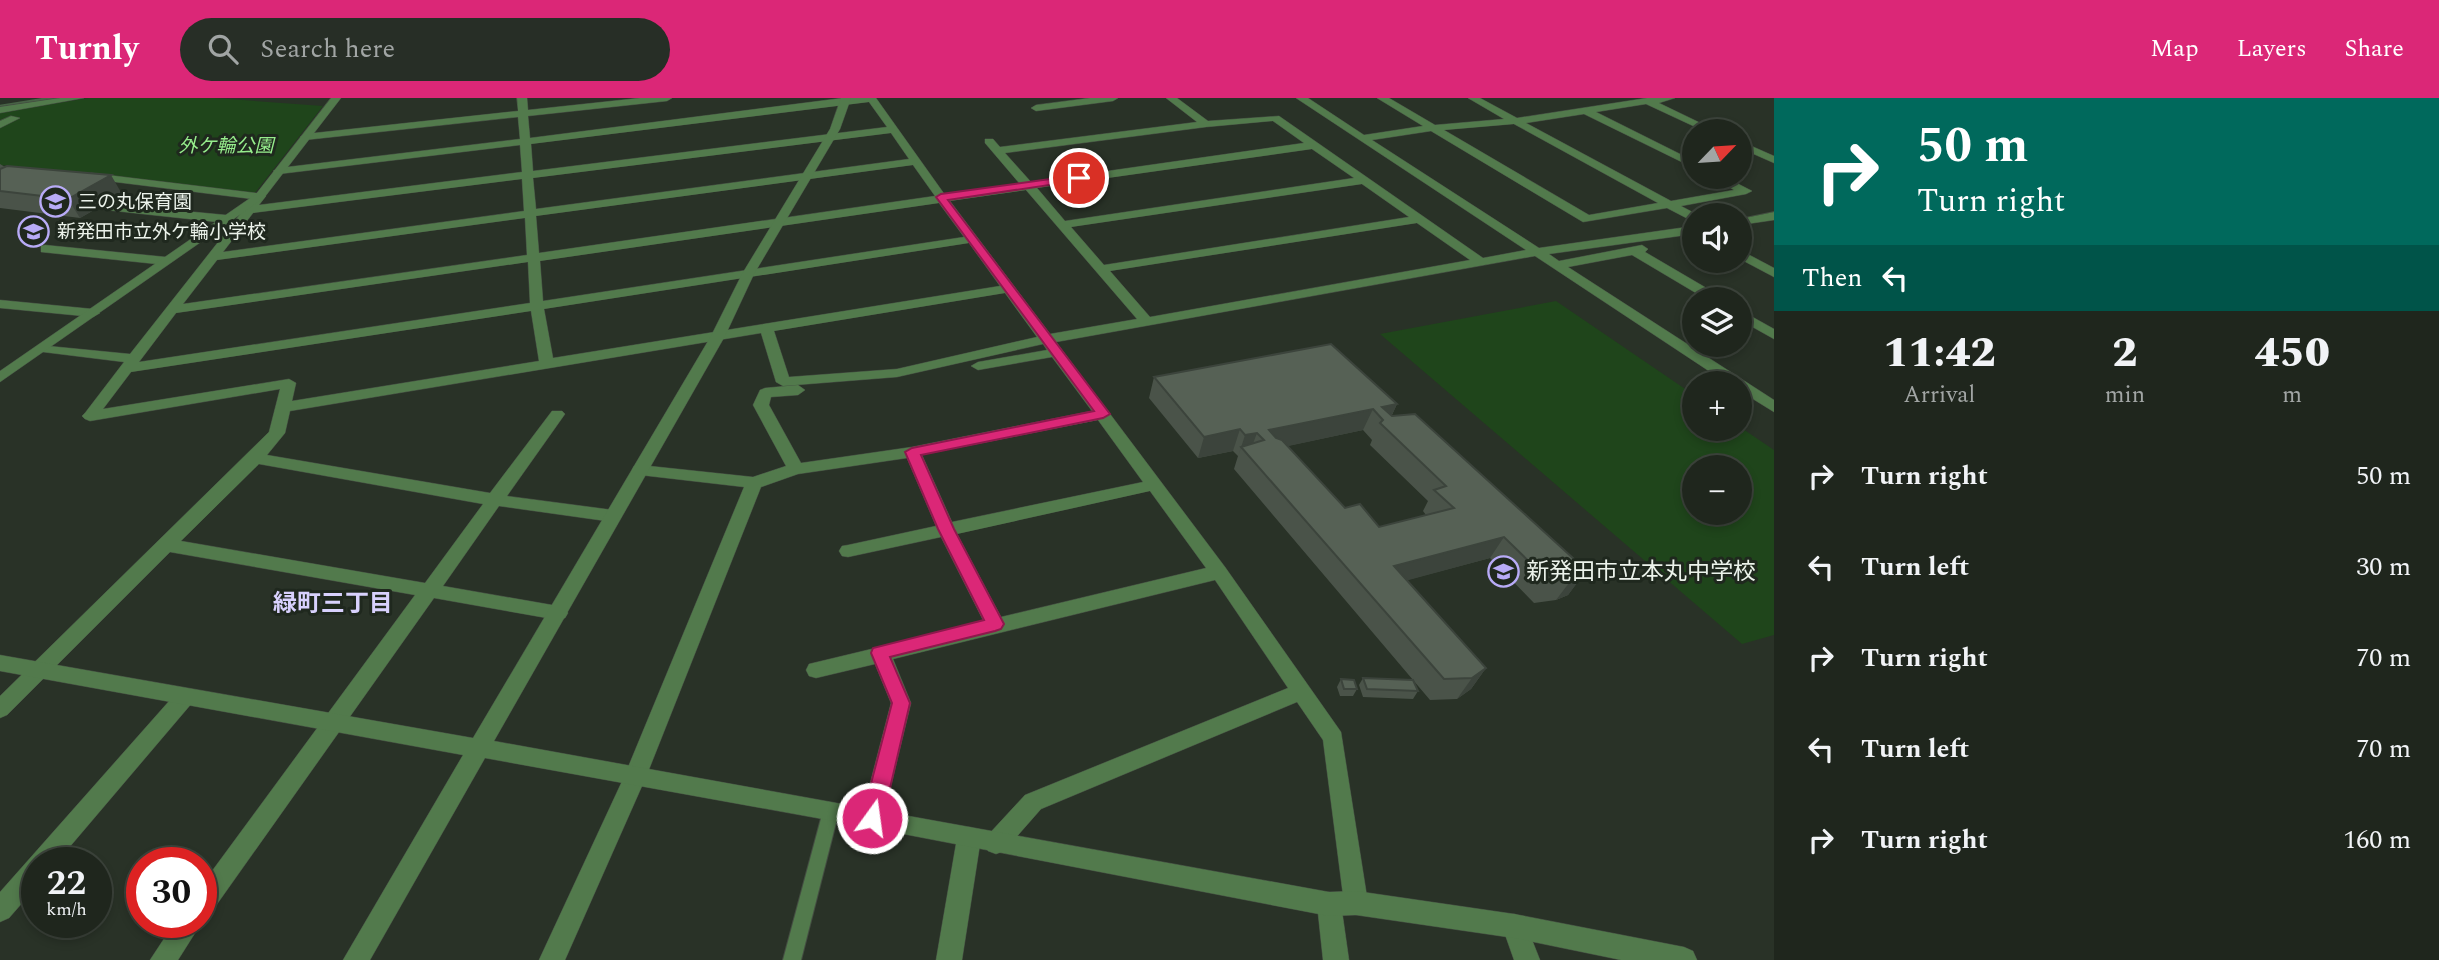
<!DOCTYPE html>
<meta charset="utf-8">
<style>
:root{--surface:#1f261d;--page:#272e26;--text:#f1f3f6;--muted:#a1a5a4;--line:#3c433b;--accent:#db2777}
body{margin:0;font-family:Spectral,"Noto Sans JP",serif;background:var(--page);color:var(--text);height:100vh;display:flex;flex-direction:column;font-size:26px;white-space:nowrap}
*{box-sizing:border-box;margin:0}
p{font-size:23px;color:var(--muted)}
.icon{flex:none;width:38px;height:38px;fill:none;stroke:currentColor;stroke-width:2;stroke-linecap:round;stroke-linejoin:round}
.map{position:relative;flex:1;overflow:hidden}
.details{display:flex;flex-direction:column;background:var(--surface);width:665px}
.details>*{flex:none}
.top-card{background:#00695c;color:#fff;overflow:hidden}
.needle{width:46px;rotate:65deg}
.controls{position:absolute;left:1682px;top:21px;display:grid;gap:14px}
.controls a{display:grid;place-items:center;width:70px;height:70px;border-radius:50%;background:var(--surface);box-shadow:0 4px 10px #0003,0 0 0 2px var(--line);font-size:35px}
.speed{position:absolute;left:21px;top:749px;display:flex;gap:14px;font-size:35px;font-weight:700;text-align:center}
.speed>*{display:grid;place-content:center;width:91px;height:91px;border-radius:50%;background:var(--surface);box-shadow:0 4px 10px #0003,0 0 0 2px var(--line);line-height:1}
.speed small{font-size:18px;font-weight:400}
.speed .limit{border:10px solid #d22;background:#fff;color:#111}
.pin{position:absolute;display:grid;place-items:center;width:60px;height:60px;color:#fff;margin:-30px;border:4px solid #fff;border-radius:50%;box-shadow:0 2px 7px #0007}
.me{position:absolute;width:77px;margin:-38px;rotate:14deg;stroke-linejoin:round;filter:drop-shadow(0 0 5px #0008)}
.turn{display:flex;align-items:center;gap:24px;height:147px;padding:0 28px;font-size:32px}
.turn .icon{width:91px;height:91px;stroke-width:2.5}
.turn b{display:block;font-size:49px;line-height:60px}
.then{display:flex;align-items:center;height:66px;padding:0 28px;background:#0003;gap:14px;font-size:26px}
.eta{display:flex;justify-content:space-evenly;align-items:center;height:119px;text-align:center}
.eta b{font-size:42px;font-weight:800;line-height:49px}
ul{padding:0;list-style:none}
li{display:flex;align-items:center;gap:21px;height:91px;padding:0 28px}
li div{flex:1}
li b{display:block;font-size:26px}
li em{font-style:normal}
header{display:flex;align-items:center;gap:42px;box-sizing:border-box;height:98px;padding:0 35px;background:var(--accent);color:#fff}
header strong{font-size:33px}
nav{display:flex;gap:38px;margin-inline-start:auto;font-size:24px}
.search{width:490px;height:63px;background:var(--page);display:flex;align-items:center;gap:18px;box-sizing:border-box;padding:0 24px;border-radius:38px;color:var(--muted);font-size:26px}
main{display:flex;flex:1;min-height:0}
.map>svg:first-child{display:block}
.green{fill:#1f451b;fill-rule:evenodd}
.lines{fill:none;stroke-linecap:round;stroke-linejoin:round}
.stream{stroke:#486246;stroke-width:4.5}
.service-casing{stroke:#444d42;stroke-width:2}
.minor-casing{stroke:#444d42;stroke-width:1}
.tertiary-casing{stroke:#444d42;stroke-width:1}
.service{fill:#527a4c;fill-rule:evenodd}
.minor{fill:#527a4c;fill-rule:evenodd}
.tertiary{fill:#527a4c;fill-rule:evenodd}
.wall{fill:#4a5349;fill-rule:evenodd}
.shaded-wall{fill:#3c443c}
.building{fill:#566155;stroke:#3c443c;stroke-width:2;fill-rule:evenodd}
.route{fill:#db2777;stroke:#8e194d;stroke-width:2}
.labels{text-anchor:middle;stroke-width:6;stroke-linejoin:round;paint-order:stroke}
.far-park-label{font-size:19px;font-style:italic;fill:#96ed8c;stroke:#1f281e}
.far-poi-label{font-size:19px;fill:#ecf3eb;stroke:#1f281e;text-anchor:start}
.poi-label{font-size:23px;fill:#ecf3eb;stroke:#1f281e;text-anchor:start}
.neighbourhood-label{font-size:24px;font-weight:bold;fill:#d8d1fd;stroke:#1f281e}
</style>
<header>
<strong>Turnly</strong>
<div class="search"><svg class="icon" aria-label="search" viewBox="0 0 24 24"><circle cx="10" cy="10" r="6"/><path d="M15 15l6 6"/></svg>Search here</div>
<nav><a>Map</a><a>Layers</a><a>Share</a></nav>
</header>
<main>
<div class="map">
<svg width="1774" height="862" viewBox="0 0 1774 862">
<rect width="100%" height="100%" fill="#293227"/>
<g class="green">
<polygon points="89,0 215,0 323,8 254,96 0,67 0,14"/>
<path d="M1556,203L1694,297V331H1740V329L1774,352V537L1742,546L1380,236ZM1694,369H1740V415H1694Z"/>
</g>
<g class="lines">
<polyline class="stream" points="0,9 56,0"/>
<defs>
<polygon id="service" points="831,706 837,708 839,713 801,862 783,862 823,713 825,708"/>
<g id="minor">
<polygon points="60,0 84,0 0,15 0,9"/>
<path d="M517,0H527L528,12L640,0H672L667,3L528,18L530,40L843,0H876L945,97L1020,86L985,45V41H993L1000,49L1197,24L1166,0H1177L1208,23L1279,18L1483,160L1526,152L1296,0H1308L1364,37L1423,28L1377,0H1389L1435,27L1504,21L1468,0H1480L1517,20L1647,0H1675L1659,5L1717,33H1704L1646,6L1596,14L1694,63V70L1584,16L1526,25L1671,103L1734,92L1712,79H1725L1752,93L1746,96L1681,108L1698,117H1694V124L1667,110L1583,124L1431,33L1372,42L1539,150L1694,128V136L1549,156L1559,163L1642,147L1648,151L1645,154L1720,198L1722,201H1706L1632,157L1568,169L1774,302V314L1740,293V285H1727L1535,158L1056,244L1225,469L1341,634L1368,805L1365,813L1356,817L1347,813L1344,805L1323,642L1297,604L1041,711L1004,753L996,756L988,753L984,745L988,737L1025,697L1288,590L1215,482L893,561L911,605L883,720L880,727L872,730L864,727L861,720L891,605L875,566L816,580L809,578L806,572L809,566L984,524L941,439L848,459L842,458L839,453L842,448L848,447L936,428L907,360L798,376L761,389L646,679L565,862H539L624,679L744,389L640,377L634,376L632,372L634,368L640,367L753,379L786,368L753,307L760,292L765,290L798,287L805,292L798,297L771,299L769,307L801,365L912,349L1092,313L1052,259L978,272L971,268L978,264L1047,252L1043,246L897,279L783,288L776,284L761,235L290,313L285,335L267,357L490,395L552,313H562L565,316L507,398L613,412L622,418L613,424L499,408L443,488L558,508L565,510L568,515L565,520L558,522L434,500L210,816L201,820V788L415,497L170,454L7,617L0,620V598L269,334L280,291L90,323L85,321L82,318L85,315L124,264L43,254L38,253V247L130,256L252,101L91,81L85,78L91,75L264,96L266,98L259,107L522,74L520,47L279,76L273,73L279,70L520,41L518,19L305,42L300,39L305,36L518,13ZM869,4L887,29L533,73L531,46ZM1273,23L1304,45L1031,84L1005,55L1206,29ZM1514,26L1658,105L1589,117L1444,32ZM891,35L909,61L536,111L533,80ZM1312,51L1354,80L1065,123L1037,90ZM913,67L935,98L539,155L536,118ZM522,81L524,113L223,154L253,115ZM1362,86L1409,119L1104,167L1071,129ZM1026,92L1137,221L1050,236L950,103ZM939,105L964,139L543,203L540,163ZM525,120L527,157L183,206L217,162ZM1417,125L1470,162L1150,219L1110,173ZM969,145L1000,188L553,260L544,211ZM528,164L530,205L139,264L176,215ZM1005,195L1037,239L897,271L789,279L774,233ZM531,213L539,263L292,303L296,285L289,281L103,311L131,274ZM1098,322L1143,384L952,424L922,357ZM259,366L483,406L425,485L181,443ZM1150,393L1206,470L1001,519L957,436Z"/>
<polygon points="1090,0 1118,0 1113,3 1036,13 1031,10 1036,7"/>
<polygon points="11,18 20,20 0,30 0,23"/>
<polygon points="1740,43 1774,58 1774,65 1740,50"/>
<polygon points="110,106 226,117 232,121 226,125 106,112 106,108"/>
<polygon points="1774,114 1774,122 1740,127 1740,121"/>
<polygon points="45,147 166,159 172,163 166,167 41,154 41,148"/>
<polygon points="1740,152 1774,170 1774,179 1740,161"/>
<polygon points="0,202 93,211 100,215 93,219 0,210"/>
<polygon points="1740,212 1774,231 1774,241 1740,222"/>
<polygon points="185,590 192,593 195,599 192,605 56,765 37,765 37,788 9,820 0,824 0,794 178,593"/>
<polygon points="969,729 977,732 981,740 962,862 936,862 957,740 961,732"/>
<polygon points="1329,794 1338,798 1341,806 1349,862 1323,862 1317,806 1320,798"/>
<polygon points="1514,816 1523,819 1540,862 1514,862 1502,828 1505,819"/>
<polygon points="201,822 202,824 178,862 150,862 175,824 201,824"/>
</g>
<g id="tertiary">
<polygon points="331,0 341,0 264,100 0,284 0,273 256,96"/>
<polygon points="841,0 851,0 840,31 754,176 725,238 494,643 1329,794 1356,793 1514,816 1684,849 1693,853 1697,862 1621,862 1514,840 1356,817 1329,818 872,730 485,660 370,862 343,862 463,657 0,573 0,557 473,640 711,238 742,176 830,31"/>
</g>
</defs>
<use href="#service" class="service-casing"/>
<use href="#minor" class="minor-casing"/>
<use href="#tertiary" class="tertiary-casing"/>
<use href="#service" class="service"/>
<use href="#minor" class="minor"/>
<use href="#tertiary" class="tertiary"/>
</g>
<g class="wall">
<polygon points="0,66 5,69 122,96 80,120 0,110"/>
<path d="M1154,279L1397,306L1392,317L1586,472L1568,497L1556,502L1534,505L1490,460L1407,482L1486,570L1471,591L1457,601L1430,602L1234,371L1238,358L1233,353L1198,360L1149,300ZM1363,332L1372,342L1370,347L1428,403L1423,413L1426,417L1379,429L1345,410L1287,348Z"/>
<polygon points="1363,580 1418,593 1413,601 1363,599 1359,587"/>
<polygon points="1341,581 1357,591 1353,598 1340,598 1337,589"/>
</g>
<g class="shaded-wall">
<polygon points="111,77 122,96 80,120 68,101"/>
<polygon points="1397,306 1387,327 1383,322 1382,309"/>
<polygon points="1373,311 1363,332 1261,354 1269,332"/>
<polygon points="1240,331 1233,353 1198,360 1204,339"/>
<polygon points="1257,335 1249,356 1241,349 1238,359 1245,337"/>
<polygon points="1504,439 1490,460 1383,489 1394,468"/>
<polygon points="1584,476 1568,497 1556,502 1572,481"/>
<polygon points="1486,570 1471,591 1457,601 1472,580"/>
</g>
<g class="building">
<polygon points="7,68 111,77 68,101 0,93 0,71"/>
<path d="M1331,246L1397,306L1382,309L1392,318L1415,316L1586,472L1584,476L1572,481L1549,483L1504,439L1394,468L1486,570L1472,580L1444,581L1241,349L1264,342L1257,335L1245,337L1240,331L1204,339L1154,279ZM1373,311L1383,322L1380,325L1446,388L1434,392L1454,410L1379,429L1360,406L1345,410L1282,342L1276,340L1269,332Z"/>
<polygon points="1363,580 1413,582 1418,593 1367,591"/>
<polygon points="1341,581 1354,582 1357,591 1344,591"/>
</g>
<polygon class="route" points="1079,77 1083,78 1083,82 948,102 1110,316 1103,320 921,357 954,431 1004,526 1001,531 995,533 890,559 910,605 883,720 880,727 872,730 865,727 862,720 892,605 871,555 873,550 984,522 938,431 905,354 912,350 1094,313 936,99 941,96"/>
<defs>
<symbol id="school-ring" viewBox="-11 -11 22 22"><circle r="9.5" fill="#1f281e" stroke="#b8abf7" stroke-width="1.5"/><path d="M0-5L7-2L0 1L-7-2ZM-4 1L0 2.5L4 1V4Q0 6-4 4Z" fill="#b8abf7"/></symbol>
</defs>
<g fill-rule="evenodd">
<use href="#school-ring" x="38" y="86" width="35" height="35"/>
<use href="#school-ring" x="16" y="116" width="35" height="35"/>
<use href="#school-ring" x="1486" y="456" width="35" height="35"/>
</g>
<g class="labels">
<g class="far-park-label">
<text x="226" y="54">外ケ輪公園</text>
</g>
<g class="far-poi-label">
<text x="78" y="110">三の丸保育園</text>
<text x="57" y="140">新発田市立外ケ輪小学校</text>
</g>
<g class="poi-label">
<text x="1526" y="481">新発田市立本丸中学校</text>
</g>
<g class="neighbourhood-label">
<text x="333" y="513">緑町三丁目</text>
</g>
</g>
</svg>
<div class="controls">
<a><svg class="needle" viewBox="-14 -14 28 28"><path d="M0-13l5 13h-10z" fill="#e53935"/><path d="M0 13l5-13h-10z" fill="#a1a5a4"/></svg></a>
<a><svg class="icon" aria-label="sound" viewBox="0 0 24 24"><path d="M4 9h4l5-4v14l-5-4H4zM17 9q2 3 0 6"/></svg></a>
<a><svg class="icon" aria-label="layers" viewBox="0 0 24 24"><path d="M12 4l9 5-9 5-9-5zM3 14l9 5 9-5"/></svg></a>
<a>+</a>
<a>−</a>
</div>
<div class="speed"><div>22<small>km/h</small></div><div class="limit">30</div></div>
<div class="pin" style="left:1079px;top:80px;background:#d93025"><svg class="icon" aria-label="arrive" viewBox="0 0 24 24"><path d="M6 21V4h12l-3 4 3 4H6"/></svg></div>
<svg class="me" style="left:872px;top:720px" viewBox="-20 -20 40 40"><circle r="17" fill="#db2777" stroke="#fff" stroke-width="3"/><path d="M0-11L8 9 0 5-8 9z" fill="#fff"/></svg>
</div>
<section class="details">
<div class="top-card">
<div class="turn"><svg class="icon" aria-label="right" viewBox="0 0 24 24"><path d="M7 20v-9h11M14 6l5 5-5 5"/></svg><div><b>50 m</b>Turn right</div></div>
<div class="then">Then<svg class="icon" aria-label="left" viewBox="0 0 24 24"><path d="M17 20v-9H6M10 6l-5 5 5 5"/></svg></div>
</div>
<div class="eta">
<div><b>11:42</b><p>Arrival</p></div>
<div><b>2</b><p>min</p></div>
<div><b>450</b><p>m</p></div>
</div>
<ul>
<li><svg class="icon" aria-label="right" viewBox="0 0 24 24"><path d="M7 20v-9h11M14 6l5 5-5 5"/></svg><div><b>Turn right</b></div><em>50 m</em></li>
<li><svg class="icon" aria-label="left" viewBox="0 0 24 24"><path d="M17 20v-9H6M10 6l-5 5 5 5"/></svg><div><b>Turn left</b></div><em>30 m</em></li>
<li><svg class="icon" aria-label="right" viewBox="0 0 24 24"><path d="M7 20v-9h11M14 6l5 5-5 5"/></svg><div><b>Turn right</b></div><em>70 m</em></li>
<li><svg class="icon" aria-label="left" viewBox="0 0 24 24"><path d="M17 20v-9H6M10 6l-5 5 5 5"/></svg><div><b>Turn left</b></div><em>70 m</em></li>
<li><svg class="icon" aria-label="right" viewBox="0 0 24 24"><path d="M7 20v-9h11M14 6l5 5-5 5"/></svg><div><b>Turn right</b></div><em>160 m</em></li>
</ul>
</section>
</main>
